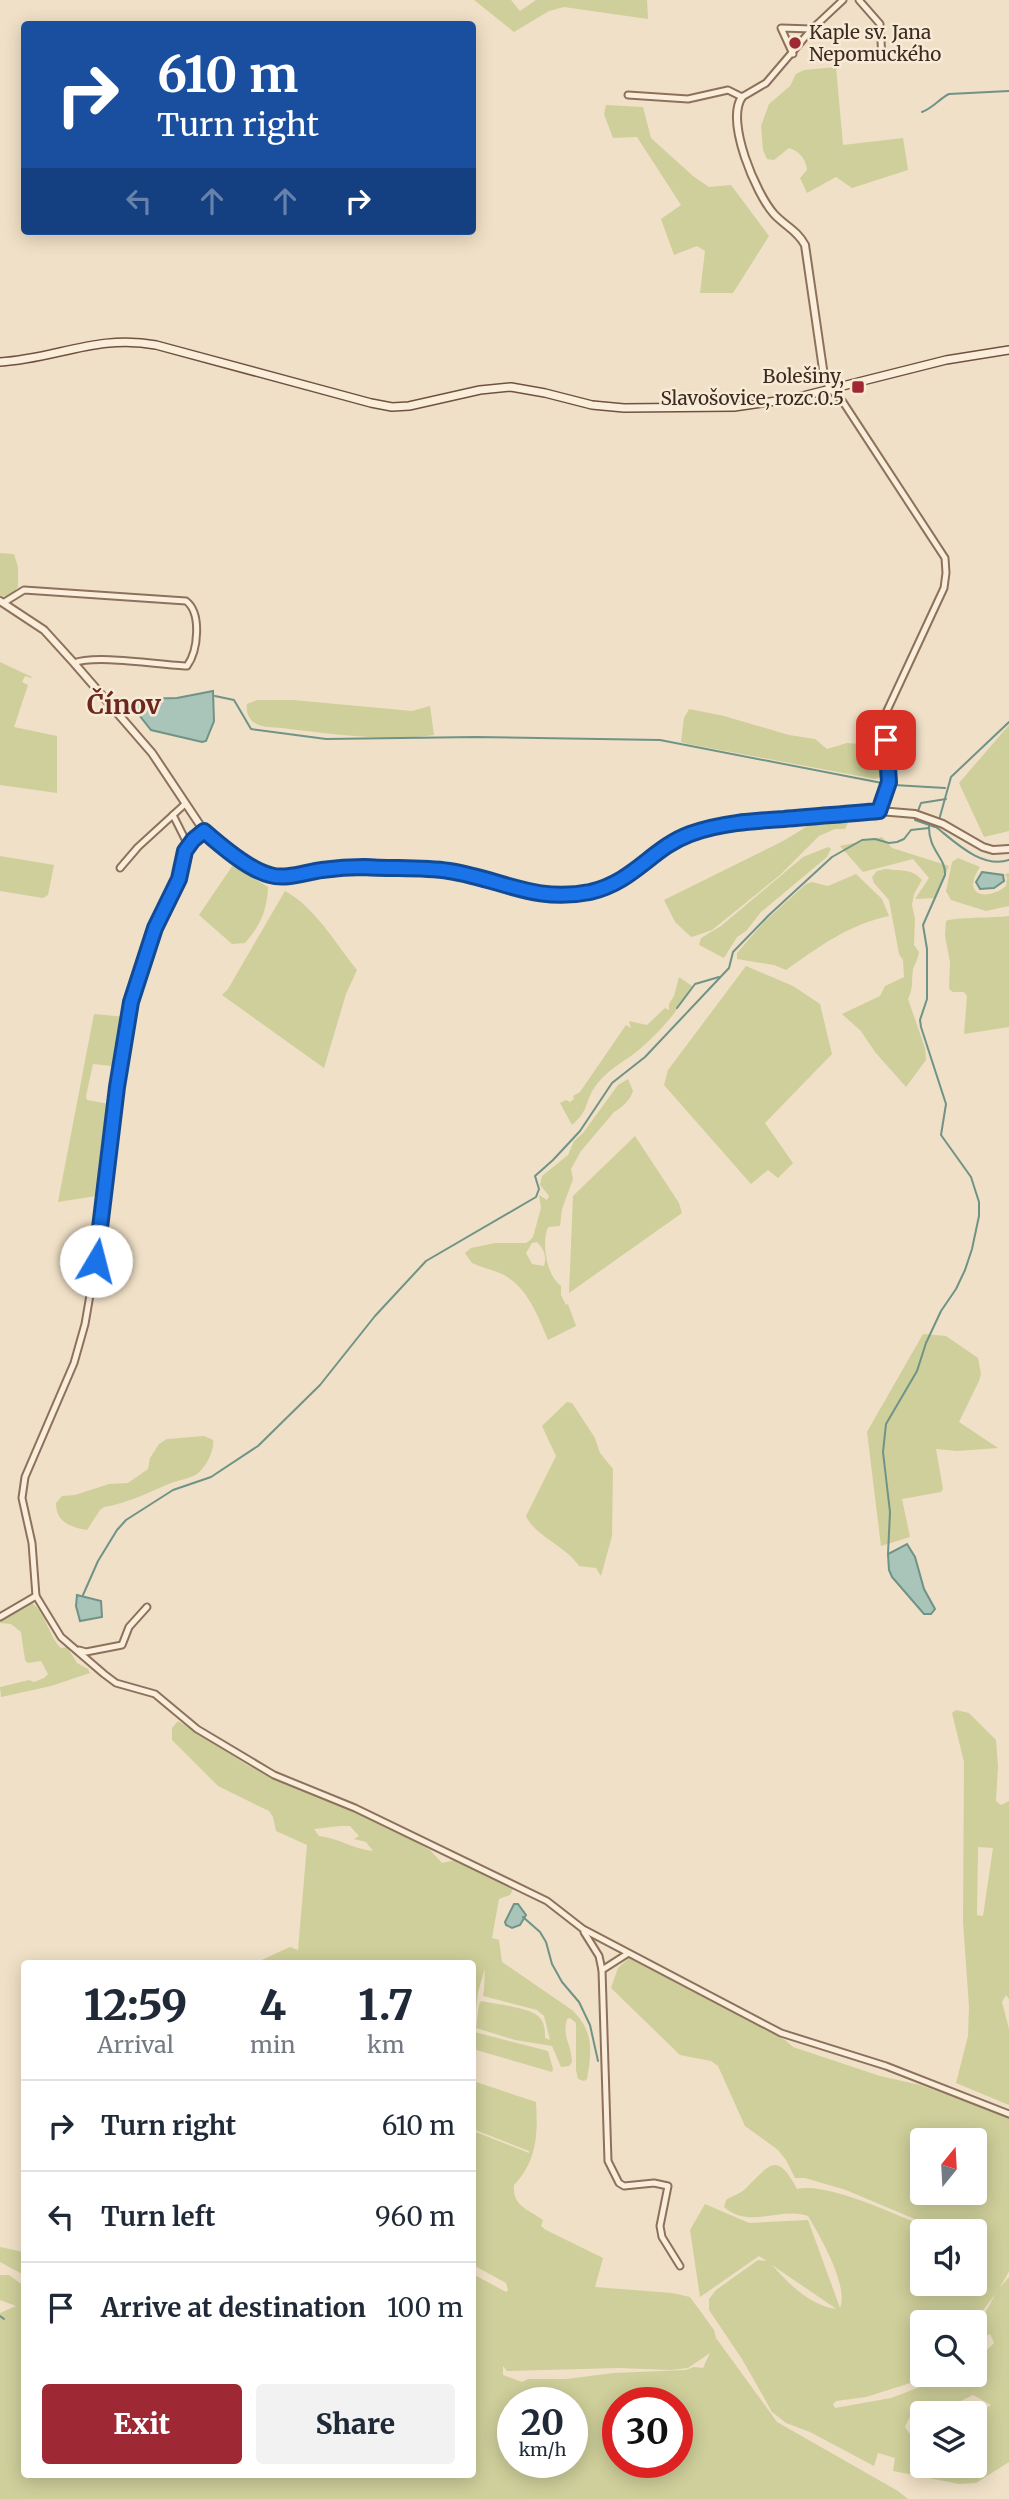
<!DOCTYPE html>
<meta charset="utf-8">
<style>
:root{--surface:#fff;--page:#f2f2f3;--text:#1f2937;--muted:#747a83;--line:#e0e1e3;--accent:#9e2935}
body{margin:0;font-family:Merriweather,serif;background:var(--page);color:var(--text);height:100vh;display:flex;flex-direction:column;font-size:26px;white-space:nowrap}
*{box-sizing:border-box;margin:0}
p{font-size:23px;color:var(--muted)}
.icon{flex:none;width:38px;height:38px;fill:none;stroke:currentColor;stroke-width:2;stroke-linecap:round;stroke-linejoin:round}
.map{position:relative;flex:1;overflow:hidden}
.side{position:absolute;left:21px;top:1960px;width:455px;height:518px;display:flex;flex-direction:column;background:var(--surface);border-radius:7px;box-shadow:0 4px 18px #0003}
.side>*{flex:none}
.top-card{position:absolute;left:21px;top:21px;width:455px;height:214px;border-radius:7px;box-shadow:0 4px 18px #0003;background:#1a4fa0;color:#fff;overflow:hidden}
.needle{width:46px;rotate:18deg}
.fabs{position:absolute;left:910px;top:2128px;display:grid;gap:14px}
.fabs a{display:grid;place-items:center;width:77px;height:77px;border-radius:7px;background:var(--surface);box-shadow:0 4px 18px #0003;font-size:35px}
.speed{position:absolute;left:497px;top:2387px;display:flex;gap:14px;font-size:35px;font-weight:700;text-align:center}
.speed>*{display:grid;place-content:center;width:91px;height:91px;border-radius:50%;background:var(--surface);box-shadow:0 4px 18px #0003;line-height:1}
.speed small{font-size:18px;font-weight:400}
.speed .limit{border:10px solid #d22;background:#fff;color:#111}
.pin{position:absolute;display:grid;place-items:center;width:60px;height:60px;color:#fff;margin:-30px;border-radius:14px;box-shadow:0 4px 10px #0006}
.me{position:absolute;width:77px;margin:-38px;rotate:8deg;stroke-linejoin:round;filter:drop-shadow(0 0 5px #0008)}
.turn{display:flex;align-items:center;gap:24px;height:147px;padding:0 21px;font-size:32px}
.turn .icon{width:91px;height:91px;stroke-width:2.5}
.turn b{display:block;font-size:49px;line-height:60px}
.lanes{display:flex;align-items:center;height:66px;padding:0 21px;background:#0003;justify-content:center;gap:35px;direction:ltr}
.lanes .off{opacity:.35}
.eta{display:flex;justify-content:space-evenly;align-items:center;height:119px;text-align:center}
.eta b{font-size:42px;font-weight:800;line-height:49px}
.button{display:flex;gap:14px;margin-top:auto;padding:14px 21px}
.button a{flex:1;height:80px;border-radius:7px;background:var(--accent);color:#fff;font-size:28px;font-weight:800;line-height:80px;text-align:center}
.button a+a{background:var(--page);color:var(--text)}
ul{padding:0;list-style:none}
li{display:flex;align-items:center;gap:21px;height:91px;padding:0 21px;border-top:2px solid var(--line)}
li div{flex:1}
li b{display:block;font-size:26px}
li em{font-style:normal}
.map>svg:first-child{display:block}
.green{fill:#cecf9a;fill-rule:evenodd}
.water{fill:#a9c4b9;stroke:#6f9387;stroke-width:2}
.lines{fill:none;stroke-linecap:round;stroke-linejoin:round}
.stream{stroke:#6f9387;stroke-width:2}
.minor-casing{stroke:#8d715c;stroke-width:9}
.tertiary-casing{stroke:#8d715c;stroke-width:10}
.secondary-casing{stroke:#6f523f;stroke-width:10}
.minor{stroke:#faeedb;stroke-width:5}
.tertiary{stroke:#faeedb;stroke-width:6}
.secondary{stroke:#faeedb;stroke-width:7}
.route-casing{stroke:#114b97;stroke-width:18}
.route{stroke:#1a73e8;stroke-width:12}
.poi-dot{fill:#9e2935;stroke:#f7ebd7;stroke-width:2.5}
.labels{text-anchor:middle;stroke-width:5;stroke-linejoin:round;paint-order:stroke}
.poi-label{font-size:19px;fill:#3d2b20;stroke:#f7ebd7;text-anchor:start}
.district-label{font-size:26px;font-weight:bold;fill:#6b261d;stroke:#f7ebd7}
</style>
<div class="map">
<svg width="1009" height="2499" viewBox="0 0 1009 2499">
<rect width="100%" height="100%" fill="#f0e0c7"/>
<g class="green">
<polygon points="474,0 511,0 520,11 536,0 647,0 648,19 564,7 549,11 514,32"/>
<path d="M836,67L843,145L903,138L908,170L852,188L836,177L807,193L800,178L807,170C806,160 800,151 789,148L774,160L767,159L763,150L761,126L769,104L790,86L796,74L804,70Z"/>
<polygon points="606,105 643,107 651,138 693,176 709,187 731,185 769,236 733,293 700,293 705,251 697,246 674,255 661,219 681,205 637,137 613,138 604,114"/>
<path d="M0,553L14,554L18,567V587C13,593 9,598 0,596Z"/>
<polygon points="0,662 32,677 31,678 25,676 22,682 28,685 14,727 57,736 57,793 0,785"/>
<path d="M293,700L412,711L430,706L434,735C387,742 331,734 282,728C274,727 262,728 255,723C248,719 246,711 247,704L257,700Z"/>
<polygon points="689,709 724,716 789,735 815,739 827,749 847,743 873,745 883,762 881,777 875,779 688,744 681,742 684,718"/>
<polygon points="1009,725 1009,831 984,837 959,783"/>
<polygon points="841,818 848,823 845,829 835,829 819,836 780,875 712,930 692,937 689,935 675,922 664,900 785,840 817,820"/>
<polygon points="882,837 892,848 949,866 936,898 915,899 929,878 913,859 863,872 840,846"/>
<polygon points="828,847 831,849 827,857 761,912 746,931 737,937 724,958 699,945 701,938 721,926 803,857"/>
<polygon points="0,856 54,865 48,895 43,898 0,891"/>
<path d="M958,858L980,867C961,895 986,902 1006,886L1007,878L1005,874L1009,873V906L986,911L951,900L946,891L952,862Z"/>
<path d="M233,865L268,887C267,911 260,926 245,943L232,944L199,915Z"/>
<path d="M885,869C899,871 912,868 922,880L914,894L912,905L915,919L914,945L919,952C918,959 915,964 913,969C911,982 914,986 908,999L925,1048L926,1060L906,1087L875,1052L861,1031L842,1014L880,996L885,986L904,977L903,960L899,954L889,900L874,883L872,877L877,871Z"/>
<path d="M856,874L882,899L889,916C850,924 818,947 786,970L774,965L737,959V953L764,922L806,884L812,882L828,886Z"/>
<path d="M285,891C315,907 336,944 357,970L346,994L324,1068L222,995L228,989Z"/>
<path d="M1009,916V1027L964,1034L967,996L964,992H953L949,989L950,962L945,936L946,921C954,917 996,918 1009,916Z"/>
<polygon points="746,966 793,986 820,1004 832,1054 765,1123 793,1163 778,1178 768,1170 751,1184 664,1085 668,1070"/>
<path d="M679,977L692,986C678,1012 655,1038 631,1056C619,1064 606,1072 597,1084C584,1100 591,1109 572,1125L560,1103L566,1100L570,1102L574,1099L573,1096L580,1092L626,1025L631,1028L629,1021L647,1025L665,1008L669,1010V1004L674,996Z"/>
<polygon points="94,1014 126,1017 117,1063 111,1066 93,1064 86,1096 87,1100 109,1104 111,1109 102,1195 58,1202"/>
<path d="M628,1079L633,1091C630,1100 623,1107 614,1112L581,1151L571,1169L573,1179L562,1209L560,1226L548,1227C541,1245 547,1276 561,1286V1295L566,1305L568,1304L576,1326L548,1340C538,1316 528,1288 504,1275C494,1270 482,1268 472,1263L465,1253L471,1248L495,1243H526L529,1241L533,1237L541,1208L539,1195L547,1200L549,1196L540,1185L542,1176L568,1155L574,1141L583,1133L618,1085ZM537,1242C544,1249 547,1256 544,1266L532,1264L526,1253L532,1243Z"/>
<polygon points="635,1136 679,1203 682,1213 569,1293 573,1196"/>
<polygon points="923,1334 946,1336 978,1358 981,1374 979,1381 959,1422 998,1448 957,1451 936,1449 943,1489 941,1492 902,1499 910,1537 881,1546 867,1432"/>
<path d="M567,1402L572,1403L595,1438L600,1453L613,1469L612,1536L601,1576L596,1568L579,1566C566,1546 535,1536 526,1516L556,1456L542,1426Z"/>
<path d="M204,1436L213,1440C215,1449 206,1468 197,1474C191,1478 179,1480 171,1483C149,1492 129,1503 104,1507L100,1510L87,1530C70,1527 56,1522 56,1503L62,1496L75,1495L109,1484L128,1483L148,1469L150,1458L159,1444L167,1439Z"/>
<path d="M32,1603C46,1613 48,1635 61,1648L67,1647L77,1663L88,1669L90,1673L51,1686L1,1697L0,1687L29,1680L34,1682L44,1678L48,1674L41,1661L28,1663L25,1660L21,1632L11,1624L0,1623V1620Z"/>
<path d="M956,1710L969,1713L996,1740L998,1766L996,1801L1001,1805L1009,1801V1999L1006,1995L1002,2002L1009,2029V2105L956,2083L968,2036L969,2007L963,1922L964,1762L952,1713ZM978,1847L993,1848L983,1916L977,1915Z"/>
<path d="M178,1721L247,1765L277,1780L392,1828L430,1850L442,1863L456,1860L515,1885L510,1895L499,1899L492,1938L499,1940L502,1962L572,2010C594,2031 592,2051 587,2079L584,2081L578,2079L576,2070V2023L570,2018L567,2019C562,2038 571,2042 572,2062L569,2066L561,2067L552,2046L515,2040L476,2028L479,2005L481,2001C495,2004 528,2007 538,2016C545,2022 545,2030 545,2038L550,2040L544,2016L537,2010L483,1996C485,1985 484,1978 485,1968L478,1992L473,2032L472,1964L255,1963L290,1947L298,1950L307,1845L276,1831L273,1817L269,1811L218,1786L172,1740V1728ZM340,1826H350L359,1836L354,1839L366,1842L373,1851C352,1849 339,1838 319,1836L314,1829Z"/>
<path d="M629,1958L785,2040L793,2047L880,2076L920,2085L1009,2117V2271C1002,2286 986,2308 975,2319L984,2315L997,2291L1009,2277V2462L976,2483L959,2484L893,2471L895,2458L878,2453L874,2466L810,2432L786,2423L772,2412L742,2359L709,2310V2299L716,2290L758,2260L767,2261L759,2256L700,2297L690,2230L705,2204L749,2223L808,2220L840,2308C849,2286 820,2236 808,2216C780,2206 750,2230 724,2207L726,2200C732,2196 740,2194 745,2189C770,2165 776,2150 797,2189C828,2181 905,2219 936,2231H922V2284H975V2231H943L846,2190L805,2178H795L786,2160L778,2150L745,2126L718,2066L711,2061L680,2055L611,1988L618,1968ZM922,2140H975V2193H922ZM772,2265L835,2308L836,2309C809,2305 788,2283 772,2265ZM922,2322H975V2352L982,2338L990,2334L994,2343L975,2362V2375H951L891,2398L835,2408L833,2404L836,2401L866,2397L923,2379H930L934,2375H922ZM973,2395L991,2405L975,2414V2466H922V2431L909,2433L905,2427L909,2418L922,2416V2413L951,2406Z"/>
<polygon points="474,2032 548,2051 553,2069 552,2072 473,2049"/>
<path d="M473,2081L536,2102C538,2134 537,2161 514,2185C512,2206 528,2209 543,2220L541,2226L546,2230L603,2258L595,2287L672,2293L690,2297L714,2330L716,2338L777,2422L898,2491L908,2499H0V2313L16,2306L0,2300V2275H9L24,2286V2474H472L473,2274L506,2292L508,2290L506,2283L473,2265V2131L529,2153V2151L473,2129ZM710,2353L703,2368L694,2367L686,2370L614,2373L566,2379H528L522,2382L503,2375V2366L507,2371L619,2368L670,2370L688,2368ZM513,2403H572V2462H513ZM618,2403H677V2462H618Z"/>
<polygon points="0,2247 24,2252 24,2275 0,2262"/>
</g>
<g class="water">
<polygon points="213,691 214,721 206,741 202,742 151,730 132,706 136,699 177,698"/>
<polygon points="982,872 1003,875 1004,881 994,888 980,889 976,882"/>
<polygon points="907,1544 915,1557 924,1589 935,1609 931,1614 924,1614 892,1577 889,1570 888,1554"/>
<polygon points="77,1595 101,1601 102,1617 80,1621 76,1606"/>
<polygon points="514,1904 518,1904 526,1915 520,1925 512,1928 506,1925 505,1922"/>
</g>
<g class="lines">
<g class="stream">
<path d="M922,112C933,108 939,99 949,94L1009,91"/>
<polyline points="215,696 234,700 251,729 326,739 476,737 660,740 882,783"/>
<polyline points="894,785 945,788"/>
<polyline points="918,811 921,803 946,799"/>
<polyline points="915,817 915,820 935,827"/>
<polyline points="939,820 951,777 1009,722"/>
<path d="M937,825L936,827C955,842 982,869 1009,860"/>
<polyline points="677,1008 695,984 719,977"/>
<path d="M888,1554L890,1512L883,1452L886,1424L917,1371L926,1343L941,1311L956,1289L965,1270L972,1249L979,1216V1202L971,1177L941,1135L946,1104L921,1027L920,1020L927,999V949L923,925L945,875C946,857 928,851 929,825"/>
<polyline points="83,1595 98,1561 117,1530 126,1520 173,1490 211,1477 258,1446 320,1385 375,1316 426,1261 536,1197 539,1189 535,1176 553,1160 580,1131 612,1083 645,1057 729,968 733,952 769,915 832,857 862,840 875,839 889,843 897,842 904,839 911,830 929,828"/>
<polyline points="523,1917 540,1932 546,1942 552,1964 562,1982 579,2002 590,2025 598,2061"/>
<polyline points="0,2316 4,2319"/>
</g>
<defs>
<g id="minor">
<polyline points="859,0 880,24 882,58"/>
<polyline points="793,54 781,28 812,29"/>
<polyline points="628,95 688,99 728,90 742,97 766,83 812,29 843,0"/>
<path d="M830,389L843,402L945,558L946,573L944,588L885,715C883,734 891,753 890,772C890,786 882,798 879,811"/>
<path d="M3,603L24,590L186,601C202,613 198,651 187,666C160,665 95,654 74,663"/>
<polyline points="188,845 204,831"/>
<polyline points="120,868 138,847 173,815"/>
<polyline points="36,1596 61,1637 104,1674 116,1683 155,1694 197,1729 274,1775 355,1808 547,1901 583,1929 781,2033 886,2066 1009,2114"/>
<polyline points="0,1617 36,1596 32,1543 22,1498 25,1477 74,1363 85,1324 96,1260 117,1087 131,1001 142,962 158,920 179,879 182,859 188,845 173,815 185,804"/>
<polyline points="79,1650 86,1652 122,1645 129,1627 147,1607"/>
<polyline points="584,1932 599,1956 602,1970 608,2161 619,2183 624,2186 654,2183 668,2186 660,2226 662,2237 680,2266"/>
<polyline points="602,1970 627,1954"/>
</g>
<g id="tertiary">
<path d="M742,97C725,121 756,194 774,214C785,226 797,230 805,245L824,376L830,388"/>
<polyline points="0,601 44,630 74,663 152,753 204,831 254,868 270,876 283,877 353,867 440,870 459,873 526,892 556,895 573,894 590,892 619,881 668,846 687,835 711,827 749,822 879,811 915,814 943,824 983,847 993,850 1009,849"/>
</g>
<path id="secondary" d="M0,362C56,359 97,334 156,345L371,403L392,407L409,406L480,390L511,387L545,393L592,405L624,408L734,407L791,399L946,360L1009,350"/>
</defs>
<use href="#minor" class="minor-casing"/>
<use href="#tertiary" class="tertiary-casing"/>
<use href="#secondary" class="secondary-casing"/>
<use href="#minor" class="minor"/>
<use href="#tertiary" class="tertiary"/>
<use href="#secondary" class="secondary"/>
</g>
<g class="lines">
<defs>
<path id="route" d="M96,1261L117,1087L131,1002L155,928L179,879L185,851L193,840L204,831C220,845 249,870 270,875C286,880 306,872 322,870C336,868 350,867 364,867C392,869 422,867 449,871C501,879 534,903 590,892C634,882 652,848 690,834C720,823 752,821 784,819C816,816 847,814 879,811L889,782L886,740"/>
</defs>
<use href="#route" class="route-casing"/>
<use href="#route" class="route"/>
</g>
<g class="poi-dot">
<circle cx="795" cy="43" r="7"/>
<rect x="851" y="380" width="14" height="14" rx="3.5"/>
</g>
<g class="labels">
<g class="poi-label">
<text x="809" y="39">Kaple sv. Jana<tspan x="809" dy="22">Nepomuckého</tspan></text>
<text x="844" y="383" text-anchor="end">Bolešiny,<tspan x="844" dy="22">Slavošovice, rozc.0.5</tspan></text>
</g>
<g class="district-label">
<text x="124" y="714">Čínov</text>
</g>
</g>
</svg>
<div class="fabs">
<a><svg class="needle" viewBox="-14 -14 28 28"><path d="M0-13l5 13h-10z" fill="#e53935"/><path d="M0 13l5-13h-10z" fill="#747a83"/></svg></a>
<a><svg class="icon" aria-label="sound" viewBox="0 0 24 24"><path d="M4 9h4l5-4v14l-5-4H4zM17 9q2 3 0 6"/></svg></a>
<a><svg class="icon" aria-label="search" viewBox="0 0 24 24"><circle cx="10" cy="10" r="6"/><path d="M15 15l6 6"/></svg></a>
<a><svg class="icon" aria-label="layers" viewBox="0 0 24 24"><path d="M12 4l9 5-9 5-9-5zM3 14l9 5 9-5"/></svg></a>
</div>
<div class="speed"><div>20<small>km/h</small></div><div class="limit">30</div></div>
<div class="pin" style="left:886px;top:740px;background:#d93025"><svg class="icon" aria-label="arrive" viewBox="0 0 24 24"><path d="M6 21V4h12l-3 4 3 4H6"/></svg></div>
<svg class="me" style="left:96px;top:1261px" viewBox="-20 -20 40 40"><circle r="19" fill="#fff"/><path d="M0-13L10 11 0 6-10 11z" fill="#1a73e8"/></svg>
<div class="top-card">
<div class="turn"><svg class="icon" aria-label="right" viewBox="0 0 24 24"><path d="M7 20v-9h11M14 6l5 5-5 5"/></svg><div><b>610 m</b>Turn right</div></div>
<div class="lanes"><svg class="icon off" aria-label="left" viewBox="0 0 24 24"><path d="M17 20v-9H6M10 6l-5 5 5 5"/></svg><svg class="icon off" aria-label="ahead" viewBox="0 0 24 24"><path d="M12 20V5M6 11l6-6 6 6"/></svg><svg class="icon off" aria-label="ahead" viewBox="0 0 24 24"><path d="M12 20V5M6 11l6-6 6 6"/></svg><svg class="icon" aria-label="right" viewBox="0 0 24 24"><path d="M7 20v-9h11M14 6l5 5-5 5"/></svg></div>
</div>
<section class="side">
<div class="eta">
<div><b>12:59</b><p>Arrival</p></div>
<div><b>4</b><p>min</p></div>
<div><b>1.7</b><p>km</p></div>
</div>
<ul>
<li><svg class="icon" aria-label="right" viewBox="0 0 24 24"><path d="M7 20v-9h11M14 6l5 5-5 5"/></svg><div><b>Turn right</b></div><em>610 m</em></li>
<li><svg class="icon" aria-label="left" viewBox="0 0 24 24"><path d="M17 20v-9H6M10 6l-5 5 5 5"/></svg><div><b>Turn left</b></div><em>960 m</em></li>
<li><svg class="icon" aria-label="arrive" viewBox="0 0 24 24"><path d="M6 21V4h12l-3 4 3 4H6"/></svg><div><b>Arrive at destination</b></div><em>100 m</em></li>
</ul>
<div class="button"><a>Exit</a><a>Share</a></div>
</section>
</div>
